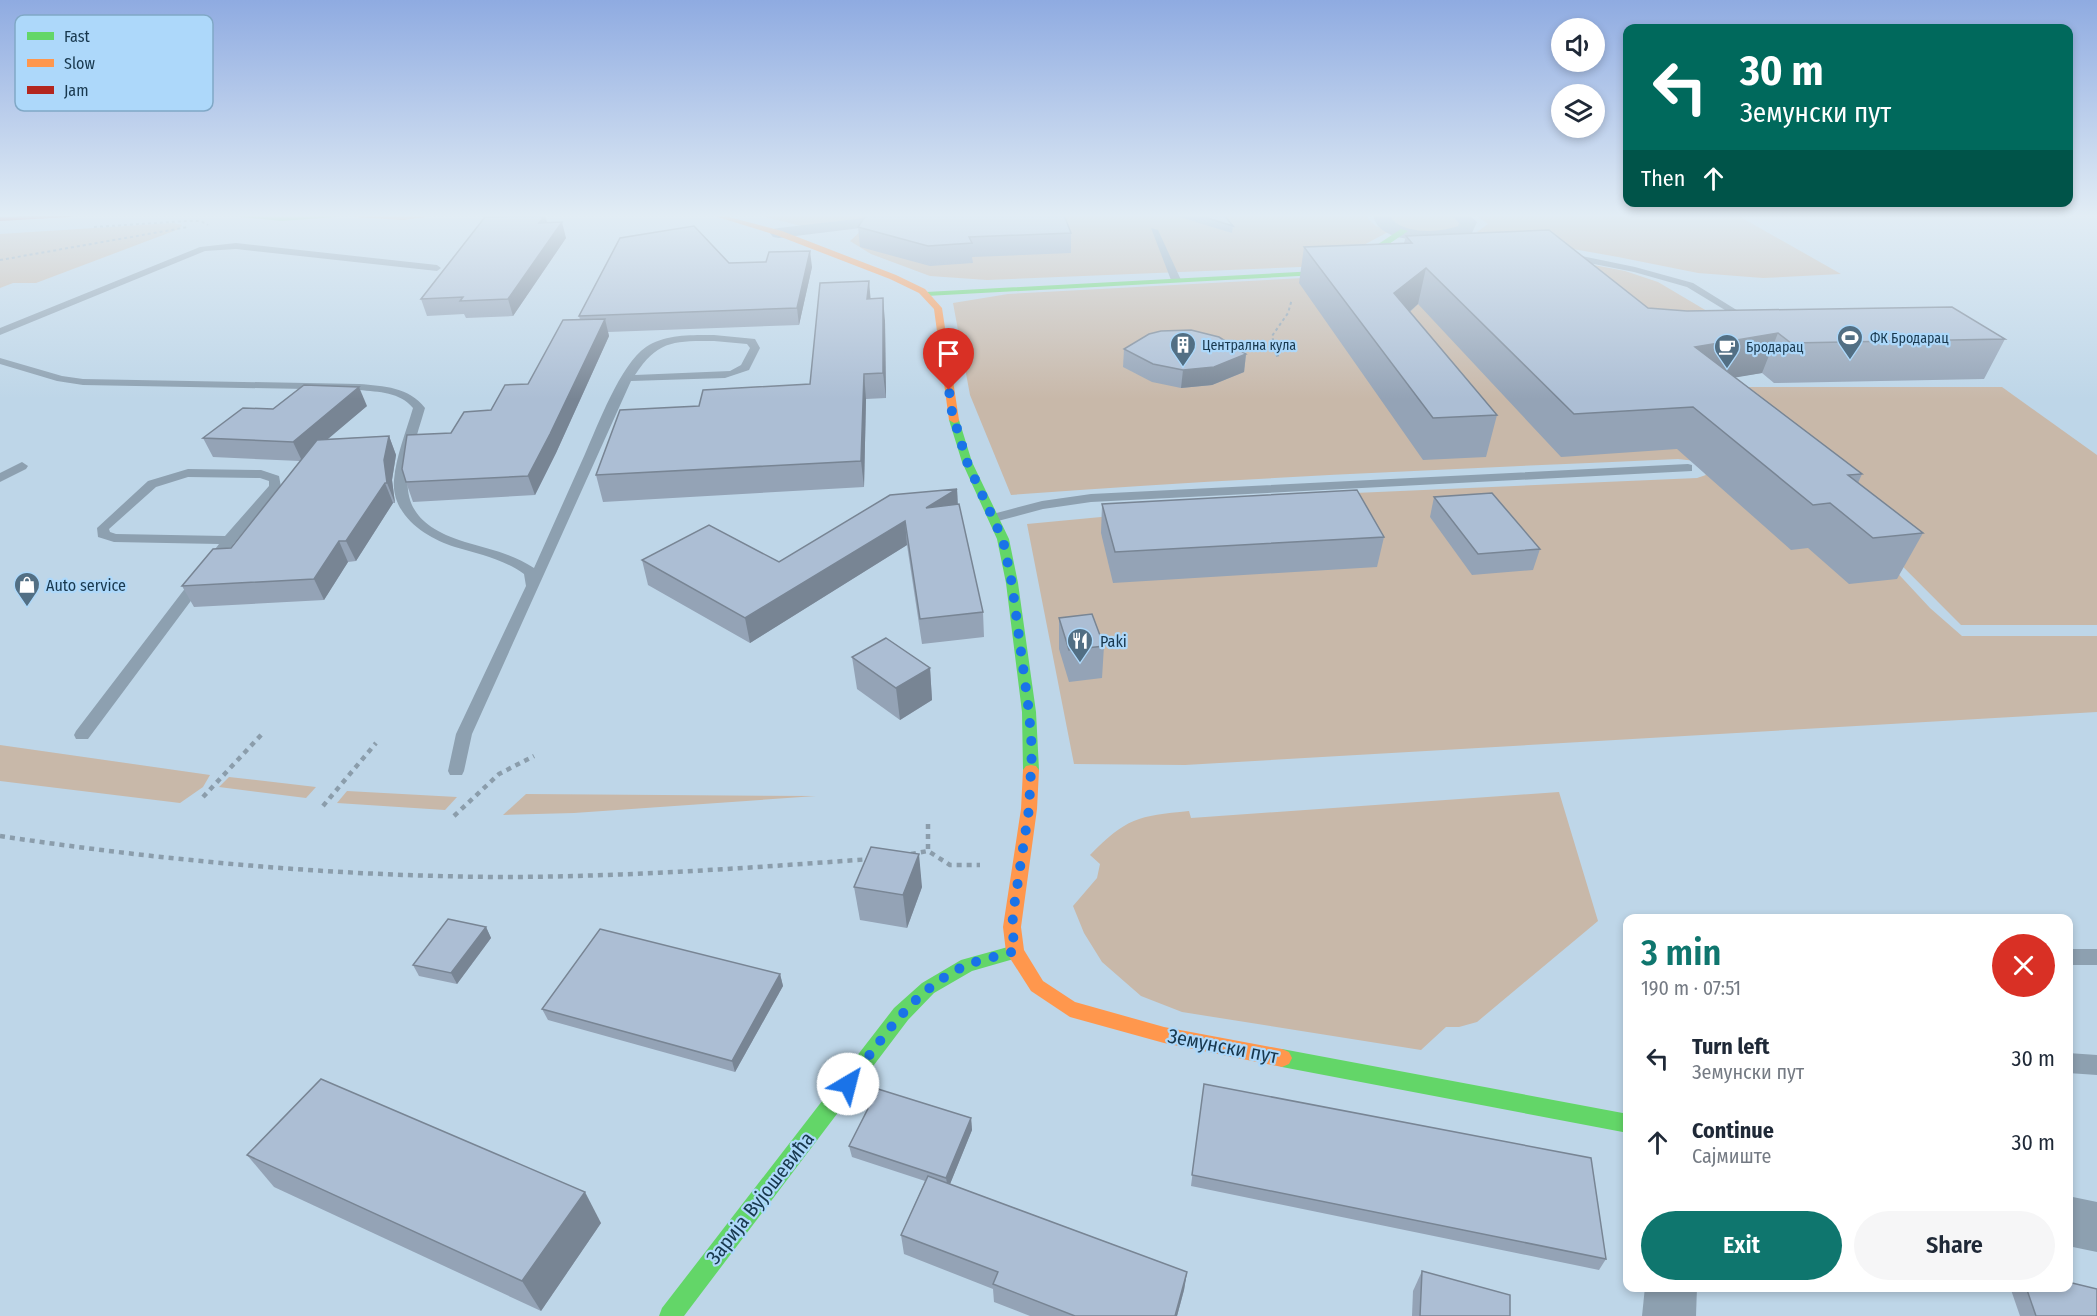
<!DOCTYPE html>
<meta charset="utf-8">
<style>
:root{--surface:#fff;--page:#f6f6f7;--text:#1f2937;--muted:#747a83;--accent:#0f766e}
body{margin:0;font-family:"Fira Sans Condensed",sans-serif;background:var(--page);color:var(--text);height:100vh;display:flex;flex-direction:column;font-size:22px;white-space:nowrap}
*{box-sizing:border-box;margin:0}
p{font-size:20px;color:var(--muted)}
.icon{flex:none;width:33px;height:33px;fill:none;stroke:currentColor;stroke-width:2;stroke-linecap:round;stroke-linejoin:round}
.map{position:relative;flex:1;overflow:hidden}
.sheet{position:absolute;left:1623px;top:914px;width:450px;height:378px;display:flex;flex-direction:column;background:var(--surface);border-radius:12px;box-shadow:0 3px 9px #0003}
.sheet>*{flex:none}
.banner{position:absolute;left:1623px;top:24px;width:450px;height:183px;border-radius:12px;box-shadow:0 3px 9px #0003;background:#00695c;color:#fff;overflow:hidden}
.fabs{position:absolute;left:1551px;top:18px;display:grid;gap:12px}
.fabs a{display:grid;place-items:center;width:54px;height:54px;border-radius:50%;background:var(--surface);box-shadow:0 3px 9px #0003;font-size:30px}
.pin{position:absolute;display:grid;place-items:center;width:51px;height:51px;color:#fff;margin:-62px -26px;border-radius:50% 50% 50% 0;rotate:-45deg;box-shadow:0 0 6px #0007}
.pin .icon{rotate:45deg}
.me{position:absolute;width:66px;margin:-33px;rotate:37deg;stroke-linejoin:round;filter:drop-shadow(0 0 4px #0008)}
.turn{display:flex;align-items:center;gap:21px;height:126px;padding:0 18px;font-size:27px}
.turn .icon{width:78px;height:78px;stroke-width:2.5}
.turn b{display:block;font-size:42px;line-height:51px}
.then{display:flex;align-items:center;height:57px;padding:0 18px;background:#0003;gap:12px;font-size:22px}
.round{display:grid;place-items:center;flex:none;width:63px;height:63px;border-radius:32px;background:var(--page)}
.head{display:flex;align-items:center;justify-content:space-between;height:102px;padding:0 18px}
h1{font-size:36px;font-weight:600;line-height:45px;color:var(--accent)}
.cta{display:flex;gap:12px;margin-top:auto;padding:12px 18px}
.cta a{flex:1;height:69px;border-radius:36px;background:var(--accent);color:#fff;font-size:24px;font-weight:600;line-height:69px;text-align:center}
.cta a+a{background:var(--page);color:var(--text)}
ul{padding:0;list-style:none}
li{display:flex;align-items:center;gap:18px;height:84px;padding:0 18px}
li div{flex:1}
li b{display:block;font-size:22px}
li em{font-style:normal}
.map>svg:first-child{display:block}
.green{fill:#c8b8a9}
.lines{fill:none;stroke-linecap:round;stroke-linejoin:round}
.path-far2{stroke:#8b9dab;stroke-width:2;stroke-dasharray:3 3;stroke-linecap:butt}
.path-far1{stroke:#8b9dab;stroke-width:3;stroke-dasharray:4 4;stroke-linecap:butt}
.path{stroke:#8b9dab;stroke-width:4.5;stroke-dasharray:5 5;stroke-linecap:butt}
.lane{fill:#8da0b0;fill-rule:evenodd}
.street{fill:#8da0b0;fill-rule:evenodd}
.fast{fill:#63d668;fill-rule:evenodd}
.slow{fill:#ff974d;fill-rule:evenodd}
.jam{fill:#b3261e;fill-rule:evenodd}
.wall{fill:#94a3b6}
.shaded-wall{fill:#788594}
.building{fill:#acbed4;stroke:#788594;stroke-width:1.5}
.route{stroke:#1a73e8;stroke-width:10;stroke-dasharray:0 18}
.labels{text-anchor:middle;stroke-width:4.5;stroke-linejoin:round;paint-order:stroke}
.far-poi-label{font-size:14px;fill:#18384e;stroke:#add8fa;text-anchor:start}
.poi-label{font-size:16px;fill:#18384e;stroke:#add8fa;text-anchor:start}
.near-street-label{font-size:20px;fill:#18384e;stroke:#add8fa}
.key{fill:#add8fa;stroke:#80a8c6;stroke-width:1.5}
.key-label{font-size:16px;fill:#18384e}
</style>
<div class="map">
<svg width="2097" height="1316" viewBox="0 0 2097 1316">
<rect width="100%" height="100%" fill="#bed6e8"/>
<g class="green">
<polygon points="757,215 901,215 802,226"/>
<polygon points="960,215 1368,215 1368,219 1376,226 1390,231 1324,266 987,280 930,276 871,254 850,241 863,229"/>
<path d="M1390,215H1450L1461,223L1458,229C1444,234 1414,234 1399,226C1395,224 1392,219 1388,216Z"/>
<polygon points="1476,215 1737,215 1841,274 1763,278 1698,273 1618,257 1477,232 1488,224"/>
<polygon points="173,223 182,225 179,229 36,283 13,283 0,288 0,234"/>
<path d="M1583,263L1625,271L1658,282L1734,327L1674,342L1865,538L1930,608L1962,636H2097V712L1185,765L1074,764L1027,524L1355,493L1697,478L1706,475L1696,461L1678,459C1455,469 1233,478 1011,495L970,395L953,303L1008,294Z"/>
<polygon points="1724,387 2002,387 2097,455 2097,625 1961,625"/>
<polygon points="0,745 210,775 203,787 180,803 0,781"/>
<polygon points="229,777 316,787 306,798 219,787"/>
<polygon points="347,791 457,797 445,810 337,803"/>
<path d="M1559,792L1598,921L1477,1022L1459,1027H1446L1421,1050L1182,1012L1141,996L1102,962L1084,933L1073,906L1097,878L1100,864L1090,855C1126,818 1138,816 1189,811L1191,818Z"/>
<polygon points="526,794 816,796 574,813 503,815"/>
</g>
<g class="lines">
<g class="path-far2">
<polyline points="94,227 187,221 201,221 208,225"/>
<polyline points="0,260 188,227"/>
<polyline points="1275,347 1272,336 1288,313 1292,299"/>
</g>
<polyline class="path-far1" points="1275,345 1278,358"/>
<g class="path">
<polyline points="203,797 262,734"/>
<polyline points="323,806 376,743"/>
<polyline points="454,816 499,774 534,756"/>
<polyline points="928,824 928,851"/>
<path d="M0,836C166,861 332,876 500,877C624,877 747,868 871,859"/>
<polyline points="911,854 928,851 950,865 980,865"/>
</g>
<g class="lane">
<polygon points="1151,228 1158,230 1181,280 1179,282 1171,280"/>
<polygon points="236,243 437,265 441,268 437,271 236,249 205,251 0,335 0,328 200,247"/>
<polygon points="1567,253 1635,267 1693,283 1756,322 1748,324 1687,287 1634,272 1564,258 1563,256"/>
<path d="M714,335L755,339L760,348L749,370L725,378L631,381L472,734L464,771L462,775H450L448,771L456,734L526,586L524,574C503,559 479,554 455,547C426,538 391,515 394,480C396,456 406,432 413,408C400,392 379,392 359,390L83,385L57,381L0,364V358L62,376L83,379L359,384C384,386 409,387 425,408C407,470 384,517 465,542C489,549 513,554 534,568C551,530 568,492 585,454C598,425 620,365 646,347C665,334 692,335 714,335ZM714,341L747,344L750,348L741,365L730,371L635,375C658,340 674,341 714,341Z"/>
<polygon points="22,462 28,466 26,469 0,482 0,473"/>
<polygon points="1688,464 1692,465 1692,471 1091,502 1043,509 994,522 988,518 989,515 1042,501 1091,494"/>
<path d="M188,469L261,470L279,476L281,487L234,543L88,739H76L74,735L76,731L219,544L114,542L98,537L97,528L148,481ZM188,477L260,478L269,481V486L225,536L116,534L110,532L109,529L156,487Z"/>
<rect x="2068" y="949" width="29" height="16"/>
<polygon points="2068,1053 2097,1055 2097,1075 2068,1073"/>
</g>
<g class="street">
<polygon points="889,215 934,215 926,220 779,238 773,237 770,233 773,229 779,228"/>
<path d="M1373,215H1389C1400,235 1440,233 1458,226L1459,223L1451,215H1469L1477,222L1472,233C1450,241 1379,249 1373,215Z"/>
<polygon points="2068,1196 2097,1202 2097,1252 2068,1246"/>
<polygon points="1645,1287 1697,1287 1696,1316 1642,1316"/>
</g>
<g class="fast">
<polygon points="237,215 282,217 340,215 336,217 282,221 240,217"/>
<polygon points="1401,229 1408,231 1354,268 1336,274 926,296 922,294 926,292 1335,270 1348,264"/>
<polygon points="954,417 959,420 972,462 1009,539 1018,583 1036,712 1039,770 1036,774 1026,774 1023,770 1022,712 1006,583 997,539 962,462 949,420"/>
<polygon points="1015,945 1021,947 1024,952 1021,957 972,971 934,993 908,1020 684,1316 659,1316 662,1308 894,1008 922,983 961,960"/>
<polygon points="1282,1049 1628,1114 1628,1133 1282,1067 1275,1064 1272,1058 1275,1052"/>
</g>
<g class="slow">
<polygon points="352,215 441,215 403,220 355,217"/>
<polygon points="711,215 721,215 782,231 896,275 925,289 942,308 959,420 958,422 954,423 949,420 934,309 919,293 890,279 776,235"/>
<polygon points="1031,765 1036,766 1039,770 1037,809 1021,927 1024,950 1043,981 1075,1002 1164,1027 1282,1049 1289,1052 1292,1058 1289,1064 1282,1067 1164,1043 1070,1017 1031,991 1006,952 1003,927 1021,809 1023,770 1026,766"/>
</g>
<polygon class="jam" points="41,215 74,215 70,217 0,221 0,217"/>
</g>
<g class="wall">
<polygon points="545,215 547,223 566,238 513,316 466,318 464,314 427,316 421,299"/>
<polygon points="863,215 1064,215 1071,233 1071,253 972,257 973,263 930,266 860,247 858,227 866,216 863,216"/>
<polygon points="1173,215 1224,215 1233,226 1232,233"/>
<polygon points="1406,236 1648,308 2005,339 1984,379 1774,383 1762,373 1735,377 1862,474 1858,483 1923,533 1897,579 1849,584 1808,548 1791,550 1677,449 1561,457 1418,304 1410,312 1497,415 1486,457 1423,460 1299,283 1304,247 1404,243"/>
<polygon points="729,263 812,267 799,325 608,332 609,336 556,453 535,495 413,502 406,482 491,410 528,384 580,320 579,316"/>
<polygon points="870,299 885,321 886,398 866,399 864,487 603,502 596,475 699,406 810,384"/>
<polygon points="1124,349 1246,354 1244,372 1212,385 1181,388 1152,382 1123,367"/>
<polygon points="367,406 327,439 389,436 396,455 392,480 395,503 393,503 356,561 348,562 324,600 194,607 182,586 231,548 300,461 213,457 203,438 273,409"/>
<polygon points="957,489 958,505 983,612 984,637 922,644 907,545 750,643 648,585 642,560 779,562"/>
<polygon points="1434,497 1540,549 1533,570 1472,575 1430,517"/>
<polygon points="1102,504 1384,537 1377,567 1113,583 1101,533"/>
<polygon points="1059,618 1104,646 1102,678 1069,682 1059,649"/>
<polygon points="852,657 930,668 932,700 900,720 857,689"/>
<polygon points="854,887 922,887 907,928 860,920"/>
<polygon points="486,927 491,938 457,984 419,976 413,965"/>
<polygon points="780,974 783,986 735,1072 548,1020 542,1009"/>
<polygon points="1204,1084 1606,1259 1599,1270 1191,1186"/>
<polygon points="971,1118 972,1130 950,1184 1187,1272 1184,1290 1177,1316 1030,1316 994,1302 993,1289 904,1254 901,1235 925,1181 852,1157 849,1146"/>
<polygon points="247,1155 601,1223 541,1311 274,1187"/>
<polygon points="1422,1271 1510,1316 1412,1316 1413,1291"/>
<polygon points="2010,1287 2068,1287 2097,1316 2020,1316"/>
</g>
<g class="shaded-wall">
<polygon points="545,215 549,230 539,223"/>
<polygon points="562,222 566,238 513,316 508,299"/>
<polygon points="810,251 812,267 799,325 797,308"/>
<polygon points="1426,268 1418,304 1387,331 1394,293"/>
<polygon points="869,281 871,303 867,299"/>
<polygon points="883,298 885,321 886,398 883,373"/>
<polygon points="605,319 609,336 556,453 535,495 528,476"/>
<polygon points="1778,333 1762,373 1680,387 1695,347"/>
<polygon points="1246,354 1244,372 1212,385 1181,388 1183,370"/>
<polygon points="864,374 866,399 864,487 861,461"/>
<polygon points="359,387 367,406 302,461 293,442"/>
<polygon points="389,436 396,455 392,480 395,503 387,483 384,460"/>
<polygon points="385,483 393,503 356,561 346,541"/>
<polygon points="957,489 958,512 926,508"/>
<polygon points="905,521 907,545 750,643 745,618"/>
<polygon points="339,541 348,562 324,600 314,579"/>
<polygon points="930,668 932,700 900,720 896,688"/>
<polygon points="919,854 922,887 907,928 903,895"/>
<polygon points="486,927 491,938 457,984 451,973"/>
<polygon points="780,974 783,986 735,1072 732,1061"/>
<polygon points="971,1118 972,1130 948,1189 946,1178"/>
<polygon points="585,1192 601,1223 541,1311 522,1281"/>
<polygon points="1187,1272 1184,1290 1177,1316 1175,1316"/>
</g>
<g class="building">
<polygon points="545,215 539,223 562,222 508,299 460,301 463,297 421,299 485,217"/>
<polygon points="866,215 1064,215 1071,233 969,237 972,243 928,246 858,227"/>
<polygon points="1198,215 1224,215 1233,226"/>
<polygon points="694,226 729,263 766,262 769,252 810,251 797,308 579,316 620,238"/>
<polygon points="1549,230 1648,308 1687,311 1952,307 2005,339 1791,343 1778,333 1695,347 1862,474 1848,475 1923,533 1873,538 1830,503 1813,505 1693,407 1574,414 1426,268 1394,293 1497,415 1433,418 1304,247 1412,243 1406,236"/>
<polygon points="869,281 867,299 883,298 883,373 864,374 861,461 596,475 620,410 699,406 703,390 810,384 820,283"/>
<polygon points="605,319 550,434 528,476 406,482 402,469 407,435 451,433 464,412 491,410 505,385 528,384 563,320"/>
<polygon points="1191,330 1219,337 1246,354 1214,367 1183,370 1153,364 1124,349 1149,334 1161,331"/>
<polygon points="304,385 359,387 293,442 203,438 243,408 273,409"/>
<polygon points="389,436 384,460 387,483 385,483 346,541 339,541 314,579 182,586 213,549 231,548 317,440"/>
<polygon points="957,489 926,508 959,504 983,612 920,619 905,521 745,618 642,560 709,525 779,562 890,495"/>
<polygon points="1357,490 1384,537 1115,552 1102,504"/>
<polygon points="1492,493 1540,549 1478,554 1434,497"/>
<polygon points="1092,614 1104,646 1069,650 1059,618"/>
<polygon points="886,638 930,668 896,688 852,657"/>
<polygon points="871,847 919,854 903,895 854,887"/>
<polygon points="448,919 486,927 451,973 413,965"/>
<polygon points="600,929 780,974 732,1061 542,1009"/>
<polygon points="321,1079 585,1192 522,1281 247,1155"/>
<polygon points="1204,1084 1591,1158 1606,1259 1192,1175"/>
<polygon points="878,1089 971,1118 946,1178 849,1146"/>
<polygon points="928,1176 1187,1272 1175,1316 1075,1316 993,1284 998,1272 901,1235"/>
<polygon points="1422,1271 1510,1295 1510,1316 1420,1316"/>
<polygon points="2068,1282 2097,1289 2097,1316 2036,1316 2026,1287 2068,1287"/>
</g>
<linearGradient id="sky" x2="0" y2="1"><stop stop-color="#8fabe1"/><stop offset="0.54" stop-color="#e2edf5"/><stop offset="1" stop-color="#e2edf5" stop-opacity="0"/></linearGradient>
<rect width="2097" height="399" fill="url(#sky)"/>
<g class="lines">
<path class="route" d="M848,1084C882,1039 913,989 967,965C982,959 1000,956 1015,951L1012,927L1014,907L1029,809L1032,750L1029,712L1012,584L1003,540L967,462L952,412L949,390"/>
</g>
<defs>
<symbol id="stadium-pin" viewBox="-11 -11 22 30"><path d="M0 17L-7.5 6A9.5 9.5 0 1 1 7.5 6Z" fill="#526f84" stroke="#add8fa"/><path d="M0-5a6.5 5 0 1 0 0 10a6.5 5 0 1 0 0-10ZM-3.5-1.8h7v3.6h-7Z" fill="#fff"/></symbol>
<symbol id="building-pin" viewBox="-11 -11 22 30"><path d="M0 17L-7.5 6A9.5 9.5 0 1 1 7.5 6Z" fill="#526f84" stroke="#add8fa"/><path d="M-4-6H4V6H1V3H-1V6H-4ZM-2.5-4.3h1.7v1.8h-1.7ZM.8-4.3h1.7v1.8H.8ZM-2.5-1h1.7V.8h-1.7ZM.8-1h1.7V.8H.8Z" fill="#fff"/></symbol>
<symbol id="cafe-pin" viewBox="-11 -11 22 30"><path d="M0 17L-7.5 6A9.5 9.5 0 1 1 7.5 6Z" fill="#526f84" stroke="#add8fa"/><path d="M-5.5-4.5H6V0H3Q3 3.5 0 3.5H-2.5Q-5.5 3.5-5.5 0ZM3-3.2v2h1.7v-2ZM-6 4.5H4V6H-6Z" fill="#fff"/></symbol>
<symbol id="shop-pin" viewBox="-11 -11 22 30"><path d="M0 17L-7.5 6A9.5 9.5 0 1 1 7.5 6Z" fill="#526f84" stroke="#add8fa"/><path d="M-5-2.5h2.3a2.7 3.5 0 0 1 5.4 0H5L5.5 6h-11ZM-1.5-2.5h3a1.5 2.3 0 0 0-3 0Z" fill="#fff"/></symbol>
<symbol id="restaurant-pin" viewBox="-11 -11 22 30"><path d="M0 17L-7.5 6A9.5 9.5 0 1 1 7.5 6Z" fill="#526f84" stroke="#add8fa"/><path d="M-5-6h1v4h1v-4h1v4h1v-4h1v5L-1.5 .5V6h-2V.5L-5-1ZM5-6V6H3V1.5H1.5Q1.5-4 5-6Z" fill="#fff"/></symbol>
</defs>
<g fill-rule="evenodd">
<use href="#stadium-pin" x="1835" y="323" width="30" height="40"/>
<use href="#building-pin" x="1168" y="330" width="30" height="40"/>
<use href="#cafe-pin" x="1712" y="332" width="30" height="40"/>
<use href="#shop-pin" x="12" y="570" width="30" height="40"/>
<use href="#restaurant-pin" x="1065" y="626" width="30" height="40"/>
</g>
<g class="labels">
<g class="far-poi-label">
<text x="1870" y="343">ФК Бродарац</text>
<text x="1202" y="350">Централна кула</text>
<text x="1746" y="352">Бродарац</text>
</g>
<g class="poi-label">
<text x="46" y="591">Auto service</text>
<text x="1100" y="647">Paki</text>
</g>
<g class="near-street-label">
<text transform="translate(1223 1046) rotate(11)" y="7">Земунски пут</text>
<text transform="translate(760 1198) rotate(-52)" y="7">Зарија Вујошевића</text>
</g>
</g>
<rect x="15" y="15" width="198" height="96" rx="9" class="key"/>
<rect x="27" y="32" width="27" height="8" fill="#63d668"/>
<rect x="27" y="59" width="27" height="8" fill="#ff974d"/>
<rect x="27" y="86" width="27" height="8" fill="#b3261e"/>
<g class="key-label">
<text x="64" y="42">Fast</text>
<text x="64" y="69">Slow</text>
<text x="64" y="96">Jam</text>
</g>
</svg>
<div class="fabs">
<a><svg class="icon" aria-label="sound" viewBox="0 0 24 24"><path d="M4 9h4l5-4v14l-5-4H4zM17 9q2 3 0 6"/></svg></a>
<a><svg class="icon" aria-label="layers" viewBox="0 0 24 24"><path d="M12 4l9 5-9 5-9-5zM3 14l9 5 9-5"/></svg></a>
</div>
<div class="pin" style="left:949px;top:390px;background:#d93025"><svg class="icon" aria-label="arrive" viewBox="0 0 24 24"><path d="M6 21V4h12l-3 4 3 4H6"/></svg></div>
<svg class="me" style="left:848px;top:1084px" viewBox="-20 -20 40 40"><circle r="19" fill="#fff"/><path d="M0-13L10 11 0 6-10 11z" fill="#1a73e8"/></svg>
<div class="banner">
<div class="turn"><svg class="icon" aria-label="left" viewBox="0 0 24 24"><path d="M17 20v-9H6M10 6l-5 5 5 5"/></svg><div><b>30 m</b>Земунски пут</div></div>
<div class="then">Then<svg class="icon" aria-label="ahead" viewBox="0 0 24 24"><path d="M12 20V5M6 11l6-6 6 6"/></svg></div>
</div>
<section class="sheet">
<div class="head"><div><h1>3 min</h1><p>190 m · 07:51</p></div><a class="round" style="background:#d93025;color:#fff"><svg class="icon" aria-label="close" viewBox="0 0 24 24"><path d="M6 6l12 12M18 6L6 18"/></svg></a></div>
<ul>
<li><svg class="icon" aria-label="left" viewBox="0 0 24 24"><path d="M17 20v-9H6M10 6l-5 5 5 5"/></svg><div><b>Turn left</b><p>Земунски пут</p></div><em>30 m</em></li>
<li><svg class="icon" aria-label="ahead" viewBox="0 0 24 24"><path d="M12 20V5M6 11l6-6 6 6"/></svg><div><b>Continue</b><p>Сајмиште</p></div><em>30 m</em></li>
</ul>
<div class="cta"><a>Exit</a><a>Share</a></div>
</section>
</div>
